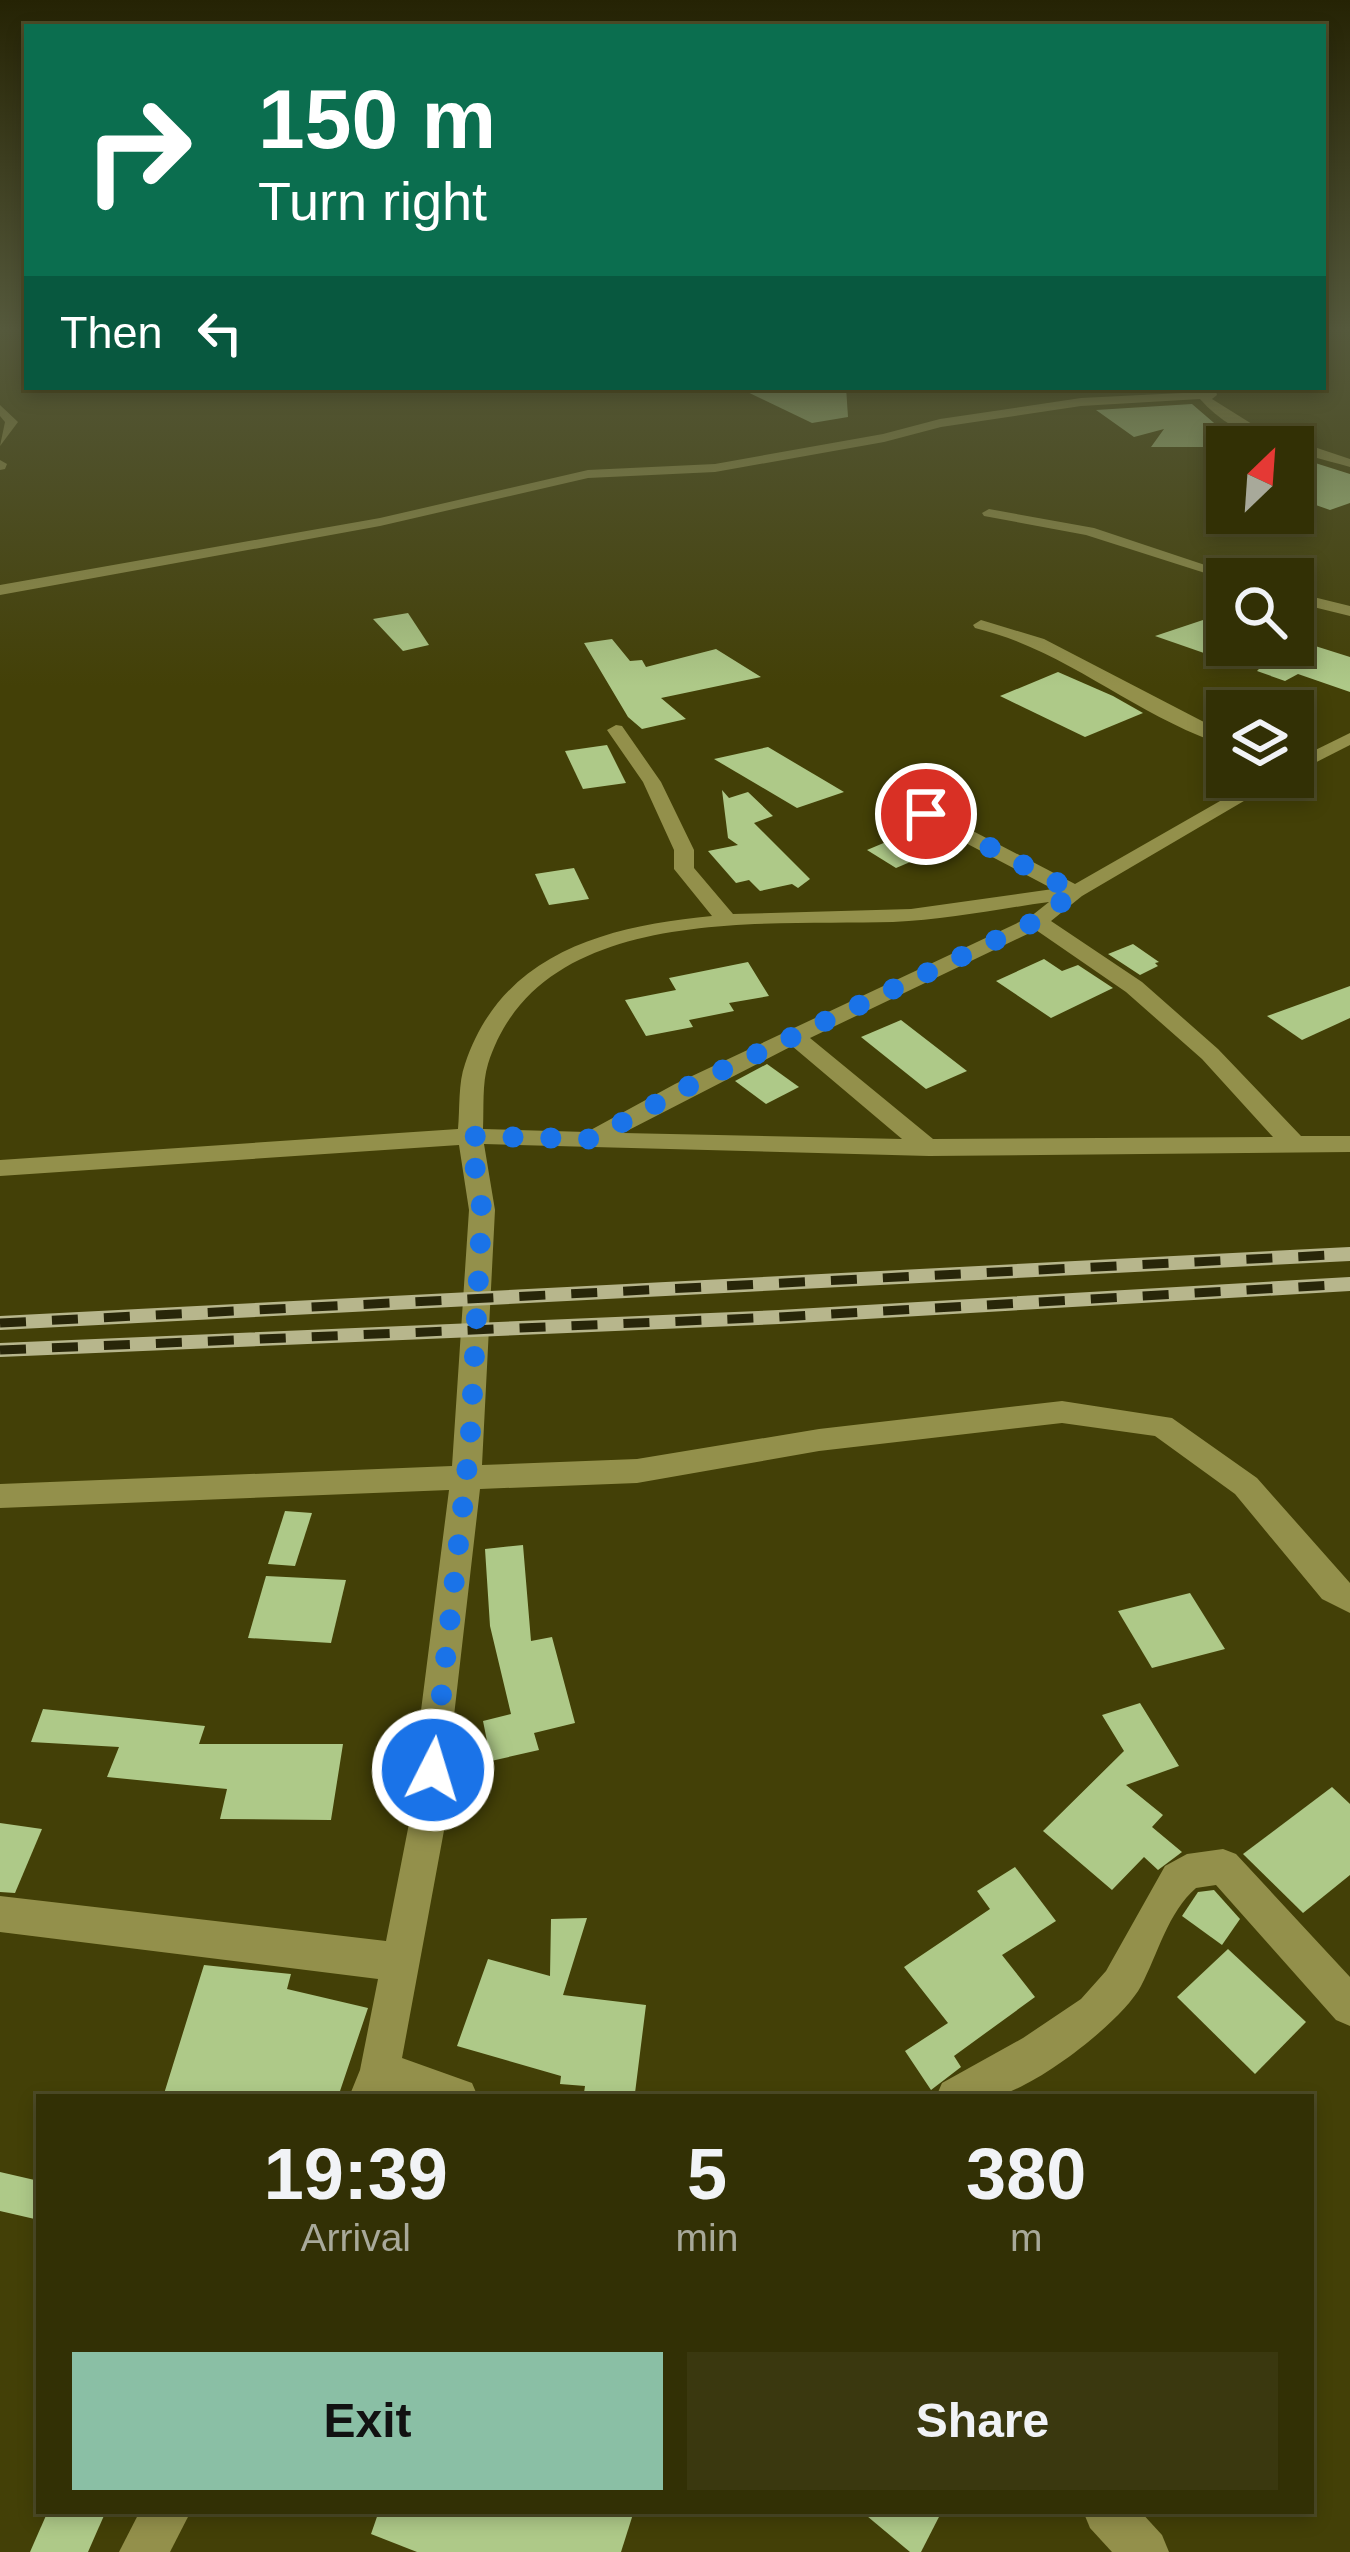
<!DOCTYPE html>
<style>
:root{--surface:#323005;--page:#3a380f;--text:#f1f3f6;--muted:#a8a99a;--line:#4d4b27;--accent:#8abfa5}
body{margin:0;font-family:Arial,sans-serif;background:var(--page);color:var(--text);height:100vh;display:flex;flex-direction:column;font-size:45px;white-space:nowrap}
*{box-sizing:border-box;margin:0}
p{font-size:39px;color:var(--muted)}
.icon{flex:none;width:66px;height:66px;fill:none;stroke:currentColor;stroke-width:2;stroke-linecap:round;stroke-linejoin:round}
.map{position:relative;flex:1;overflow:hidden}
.sheet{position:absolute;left:36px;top:2094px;width:1278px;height:420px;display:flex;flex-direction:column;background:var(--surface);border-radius:0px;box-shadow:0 6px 18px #0003,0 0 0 3px var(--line)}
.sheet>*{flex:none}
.guide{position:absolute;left:24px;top:24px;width:1302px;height:366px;border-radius:0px;box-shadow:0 6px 18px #0003,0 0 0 3px var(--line);background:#0b6e4f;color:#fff;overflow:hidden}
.needle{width:78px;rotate:25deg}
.tools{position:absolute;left:1206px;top:426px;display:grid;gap:24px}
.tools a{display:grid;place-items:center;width:108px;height:108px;border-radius:0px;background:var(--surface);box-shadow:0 6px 18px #0003,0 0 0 3px var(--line);font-size:60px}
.pin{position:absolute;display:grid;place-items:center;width:102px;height:102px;color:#fff;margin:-51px;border:6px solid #fff;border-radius:50%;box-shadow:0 3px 12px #0007}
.me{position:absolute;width:132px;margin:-66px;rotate:5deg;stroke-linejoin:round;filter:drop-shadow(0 0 9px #0008)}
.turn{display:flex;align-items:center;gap:42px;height:252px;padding:0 36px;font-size:54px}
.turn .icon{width:156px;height:156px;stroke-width:2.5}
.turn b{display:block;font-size:84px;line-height:102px}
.then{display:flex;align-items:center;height:114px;padding:0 36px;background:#0003;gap:24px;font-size:45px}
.eta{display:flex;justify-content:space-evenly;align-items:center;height:204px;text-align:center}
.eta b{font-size:72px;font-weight:700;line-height:84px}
.button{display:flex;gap:24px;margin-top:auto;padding:24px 36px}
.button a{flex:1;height:138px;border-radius:0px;background:var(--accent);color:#111;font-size:48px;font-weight:700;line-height:138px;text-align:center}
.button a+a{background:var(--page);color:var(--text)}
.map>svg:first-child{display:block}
.building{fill:#aec988}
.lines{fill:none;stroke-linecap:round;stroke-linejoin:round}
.street{fill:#93904b;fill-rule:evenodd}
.rail-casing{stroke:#b7b68c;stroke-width:14}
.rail{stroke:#282609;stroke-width:9;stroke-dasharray:26;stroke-linecap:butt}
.route{stroke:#1a73e8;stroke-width:21;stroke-dasharray:0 37.8}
</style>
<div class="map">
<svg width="1350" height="2552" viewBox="0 0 1350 2552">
<rect width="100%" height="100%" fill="#434007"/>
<g class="building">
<polygon points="737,387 846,387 848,417 812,423"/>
<polygon points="1192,404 1242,447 1151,447 1164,429 1134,437 1096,410"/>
<polygon points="1293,456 1350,474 1350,503 1330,510 1293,497"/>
<polygon points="1227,612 1227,661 1155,636"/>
<polygon points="408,613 429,645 403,651 373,619"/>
<polygon points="612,639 630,661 642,660 646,667 716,649 761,677 661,698 686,719 642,729 628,717 584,643"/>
<polygon points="1293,639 1350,657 1350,692 1298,674 1285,681 1257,671 1282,645 1293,645"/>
<polygon points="1058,672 1113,696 1143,713 1085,737 1000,696"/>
<polygon points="607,745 626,783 583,789 565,751"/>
<polygon points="768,747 844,792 797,808 714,759"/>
<polygon points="722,790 729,798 748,792 773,816 754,823 810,879 798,888 792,884 760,891 749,880 736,883 708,851 738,845 728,838"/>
<polygon points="924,826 955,843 896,868 867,850"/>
<polygon points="574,868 589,899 549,905 535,874"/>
<polygon points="1133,944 1159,962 1155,963 1158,966 1140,975 1108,954"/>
<polygon points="1044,959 1062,971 1078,965 1113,988 1051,1018 996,981"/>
<polygon points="748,962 769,996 729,1003 734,1011 689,1020 693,1027 646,1036 625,1000 676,990 669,978"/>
<polygon points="1350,986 1350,1018 1302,1040 1267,1016"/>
<polygon points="901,1020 967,1071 926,1089 861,1037"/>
<polygon points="767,1064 799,1087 766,1104 735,1081"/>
<polygon points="285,1511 312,1513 295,1566 268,1564"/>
<polygon points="523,1545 531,1641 552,1637 575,1723 534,1733 539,1750 491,1761 483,1721 511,1714 490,1626 485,1549"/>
<polygon points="266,1576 346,1580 331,1643 248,1638"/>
<polygon points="1190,1593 1225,1649 1152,1668 1118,1611"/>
<polygon points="1140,1703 1179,1766 1126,1785 1163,1815 1152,1827 1182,1852 1158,1870 1144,1857 1112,1890 1043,1831 1124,1751 1102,1715"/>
<polygon points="43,1709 205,1726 199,1744 343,1744 331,1820 220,1819 227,1789 107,1777 119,1747 31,1742"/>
<polygon points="1332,1787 1350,1804 1350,1875 1303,1913 1243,1854"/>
<polygon points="0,1823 42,1829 15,1893 0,1892"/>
<polygon points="1015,1867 1056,1921 1002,1955 1035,1997 954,2056 961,2067 931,2090 905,2051 948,2023 904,1967 990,1909 977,1891"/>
<polygon points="1214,1890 1240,1919 1222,1945 1182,1916 1198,1892"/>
<polygon points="587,1918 563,1995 646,2005 635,2093 613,2091 612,2097 584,2093 585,2086 560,2084 561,2076 457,2046 488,1959 550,1976 551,1919"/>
<polygon points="1228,1949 1306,2022 1255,2074 1177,1997"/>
<polygon points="204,1965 291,1974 287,1989 368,2008 338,2097 163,2097"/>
<polygon points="0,2172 39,2181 39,2220 0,2211"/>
<polygon points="48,2511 106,2511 88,2552 30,2552"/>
<polygon points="379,2511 634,2511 621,2552 417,2552 371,2534"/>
<polygon points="861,2511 942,2511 921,2552 910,2552"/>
</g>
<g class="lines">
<g class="street">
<path d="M1203,387H1215L1217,395L1212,399L1260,429L1350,459V467C1300,453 1236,441 1200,399L1081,406L941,427L884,442L715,472L588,478L380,526L0,595V585L380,518L588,470L715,464L883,434L940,419L1081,398L1202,392Z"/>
<polygon points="0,405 18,422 0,446 5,422 0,416"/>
<polygon points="0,460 7,464 5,469 0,470"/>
<polygon points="989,509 1094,528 1247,579 1227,580 1086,535 984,516 982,513"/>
<polygon points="1293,592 1350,606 1350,616 1293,602"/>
<path d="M981,620L1044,639L1227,734V746C1138,718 1067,650 975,628L973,625Z"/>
<path d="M616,725L622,726L661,782L694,850V868L733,914L911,909L1053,889L882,799V791H896L1075,884L1262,777H1285L1082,896L1051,921L1142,982L1218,1049L1301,1136H1350V1152L929,1156L484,1144L495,1210L482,1465L637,1459L819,1429L1062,1401L1172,1418L1257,1478L1350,1583V1613L1322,1599L1235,1494L1155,1436L1062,1423L819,1451L637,1483L480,1489L451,1742L450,1798L402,2058L472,2083L478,2097H349L360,2070L378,1979L0,1932V1896L386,1941L414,1798L417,1742L449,1490L0,1508V1484L452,1466L469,1210L459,1145L0,1176V1160L458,1129C460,1109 458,1083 465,1064C502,952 608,926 712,916L674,869V850L643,782L607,730ZM1049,902L1030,917L675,1084L587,1132L483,1129C484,1108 482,1083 488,1064C539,903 761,926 893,922C945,920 998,909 1049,902ZM1036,930L1126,992L1202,1059L1273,1137L933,1139L810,1038ZM792,1046L902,1139L623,1133Z"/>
<polygon points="1350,733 1350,745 1293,774 1293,761"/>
<path d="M1223,1849L1236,1854L1350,1977V2026L1336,2020L1216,1885L1196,1888C1168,1912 1158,1954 1141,1986C1122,2022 1032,2091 992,2097C974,2100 954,2097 936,2097L942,2083L1023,2038L1081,1999L1106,1971L1165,1866L1187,1854Z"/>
<polygon points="140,2511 191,2511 170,2552 119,2552"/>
<polygon points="1083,2511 1140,2511 1162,2535 1169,2552 1112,2552 1090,2528"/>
</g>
<defs>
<g id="rail">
<polyline points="0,1323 1350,1254"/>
<polyline points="0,1350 779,1317 1350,1284"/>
</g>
</defs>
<use href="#rail" class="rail-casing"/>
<use href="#rail" class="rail"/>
</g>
<linearGradient id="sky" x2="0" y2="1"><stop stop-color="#252304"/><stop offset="0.48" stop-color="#55593c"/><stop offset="1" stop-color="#55593c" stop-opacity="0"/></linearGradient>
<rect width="1350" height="686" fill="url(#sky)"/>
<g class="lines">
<polyline class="route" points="433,1770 470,1442 482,1210 470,1136 592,1139 683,1089 1036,921 1075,892 926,814"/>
</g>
</svg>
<div class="tools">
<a><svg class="needle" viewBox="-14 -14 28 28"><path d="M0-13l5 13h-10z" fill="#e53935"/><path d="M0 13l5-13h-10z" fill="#a8a99a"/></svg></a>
<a><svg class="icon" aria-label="search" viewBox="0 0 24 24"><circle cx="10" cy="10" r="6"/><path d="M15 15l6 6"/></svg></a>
<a><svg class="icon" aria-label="layers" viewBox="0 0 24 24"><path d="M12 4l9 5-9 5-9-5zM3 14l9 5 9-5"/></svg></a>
</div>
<div class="pin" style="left:926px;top:814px;background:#d93025"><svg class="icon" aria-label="arrive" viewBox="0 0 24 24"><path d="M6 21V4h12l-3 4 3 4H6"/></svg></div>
<svg class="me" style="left:433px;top:1770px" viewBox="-20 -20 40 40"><circle r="17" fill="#1a73e8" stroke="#fff" stroke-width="3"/><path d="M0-11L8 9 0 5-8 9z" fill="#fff"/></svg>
<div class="guide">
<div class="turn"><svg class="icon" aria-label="right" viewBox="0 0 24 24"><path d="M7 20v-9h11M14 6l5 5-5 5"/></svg><div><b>150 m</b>Turn right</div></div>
<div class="then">Then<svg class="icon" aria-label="left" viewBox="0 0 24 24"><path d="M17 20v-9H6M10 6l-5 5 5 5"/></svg></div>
</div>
<section class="sheet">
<div class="eta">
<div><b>19:39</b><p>Arrival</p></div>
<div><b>5</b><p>min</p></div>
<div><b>380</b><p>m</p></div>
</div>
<div class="button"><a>Exit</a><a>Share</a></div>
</section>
</div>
